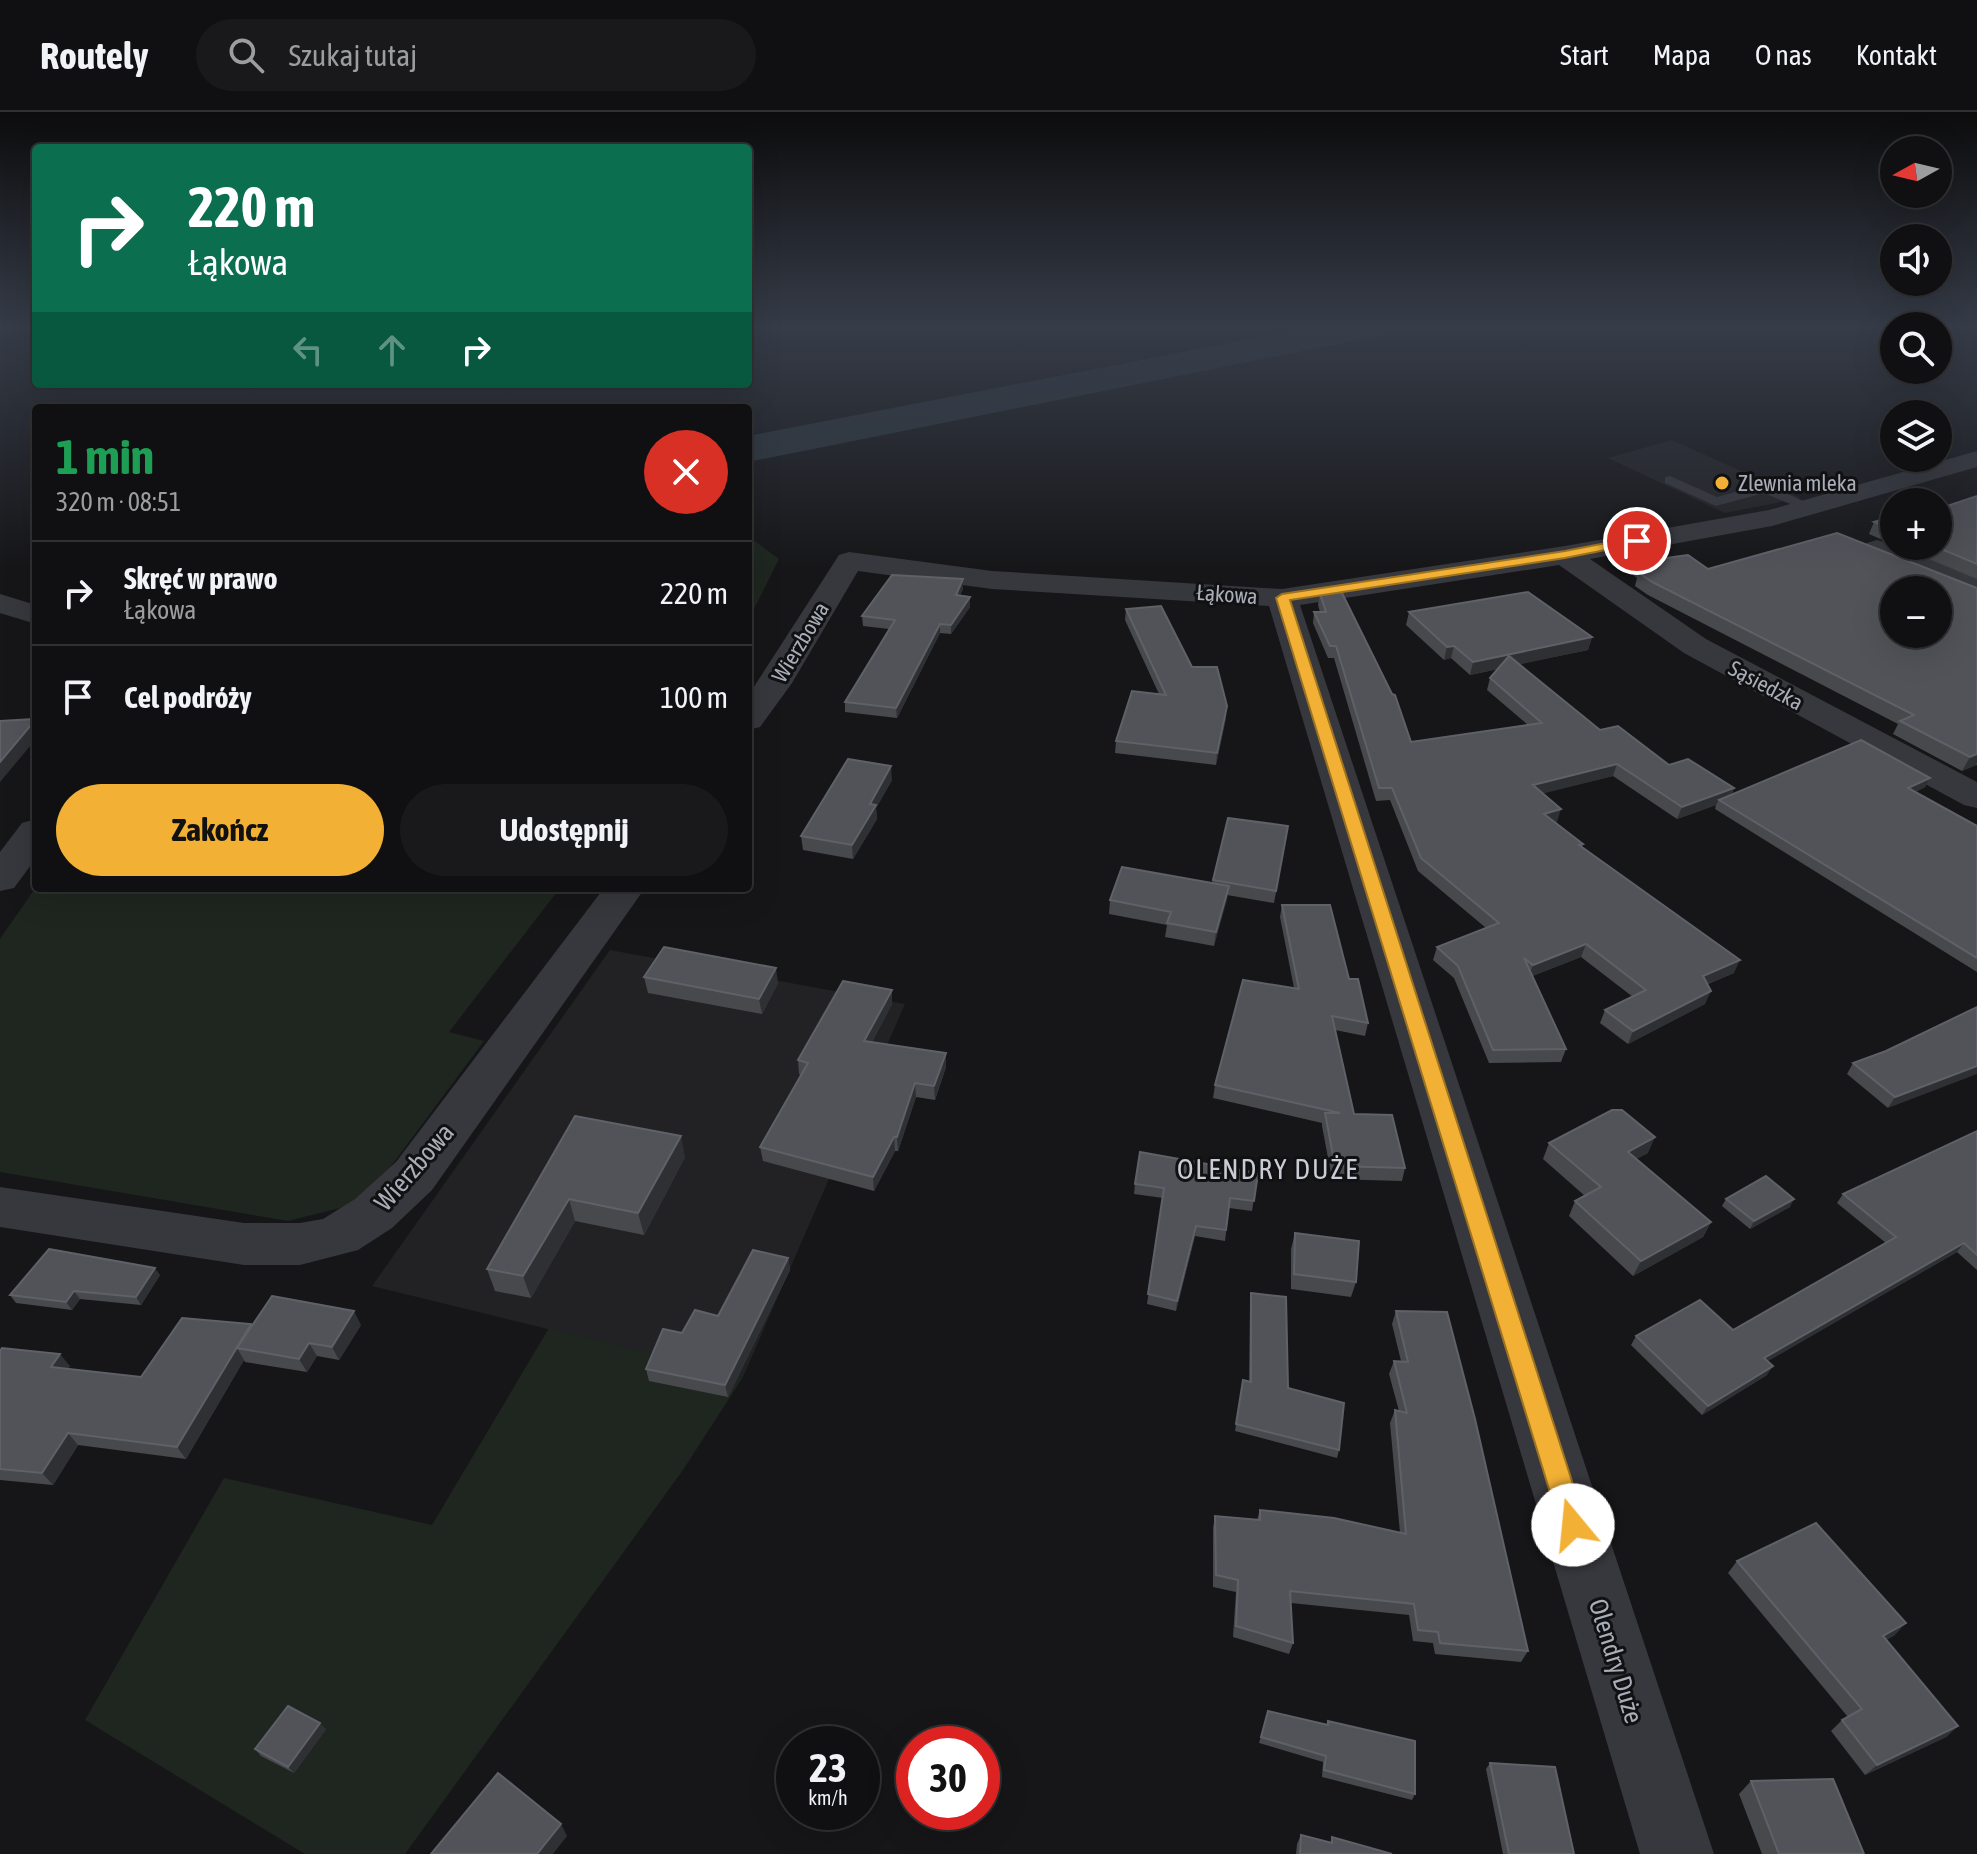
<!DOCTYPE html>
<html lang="pl">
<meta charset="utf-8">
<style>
:root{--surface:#101012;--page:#19191b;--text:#f1f3f6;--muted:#9c9d9f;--line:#303032;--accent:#f2b134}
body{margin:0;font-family:"Asap Condensed",sans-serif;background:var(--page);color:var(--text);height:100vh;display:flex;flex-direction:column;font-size:30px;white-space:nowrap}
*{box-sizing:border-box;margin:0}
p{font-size:26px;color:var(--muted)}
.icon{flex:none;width:44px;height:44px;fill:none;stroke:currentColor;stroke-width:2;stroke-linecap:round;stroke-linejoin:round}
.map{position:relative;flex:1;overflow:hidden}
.drawer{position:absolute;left:32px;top:292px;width:720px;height:488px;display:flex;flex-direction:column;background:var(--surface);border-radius:8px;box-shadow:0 8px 32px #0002,0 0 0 2px var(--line)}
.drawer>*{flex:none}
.guide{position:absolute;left:32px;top:32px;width:720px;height:244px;border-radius:8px;box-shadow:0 8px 32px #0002,0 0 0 2px var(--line);background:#0b6e4f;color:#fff;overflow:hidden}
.needle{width:52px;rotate:262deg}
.controls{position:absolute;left:1880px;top:24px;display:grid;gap:16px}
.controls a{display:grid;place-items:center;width:72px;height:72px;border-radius:50%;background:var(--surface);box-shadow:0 8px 32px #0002,0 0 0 2px var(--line);font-size:40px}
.speed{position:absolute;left:776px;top:1614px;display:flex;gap:16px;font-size:40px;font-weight:700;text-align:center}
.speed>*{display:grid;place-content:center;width:104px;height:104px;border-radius:50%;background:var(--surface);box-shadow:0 8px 32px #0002,0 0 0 2px var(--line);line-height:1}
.speed small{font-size:20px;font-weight:400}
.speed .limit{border:12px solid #d22;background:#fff;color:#111}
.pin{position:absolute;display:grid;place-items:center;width:68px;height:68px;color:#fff;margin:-34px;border:4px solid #fff;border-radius:50%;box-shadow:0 2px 8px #0007}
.me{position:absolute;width:88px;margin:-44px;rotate:343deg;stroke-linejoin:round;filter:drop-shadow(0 0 6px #0008)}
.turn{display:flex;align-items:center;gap:28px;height:168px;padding:0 24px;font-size:36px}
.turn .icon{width:104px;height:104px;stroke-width:2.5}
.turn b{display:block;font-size:56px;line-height:68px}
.lanes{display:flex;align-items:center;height:76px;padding:0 24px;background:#0003;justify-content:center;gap:40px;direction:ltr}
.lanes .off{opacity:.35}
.round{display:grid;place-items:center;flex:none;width:84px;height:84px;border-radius:42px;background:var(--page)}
.head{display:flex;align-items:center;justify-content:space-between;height:136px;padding:0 24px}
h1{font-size:48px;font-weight:700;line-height:60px;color:#1e9e55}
.cta{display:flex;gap:16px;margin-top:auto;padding:16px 24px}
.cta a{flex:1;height:92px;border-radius:48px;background:var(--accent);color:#111;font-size:32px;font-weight:700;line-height:92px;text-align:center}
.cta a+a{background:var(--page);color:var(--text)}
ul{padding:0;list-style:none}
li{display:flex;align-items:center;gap:24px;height:104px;padding:0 24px;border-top:2px solid var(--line)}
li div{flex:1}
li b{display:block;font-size:30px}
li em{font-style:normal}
header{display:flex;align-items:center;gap:48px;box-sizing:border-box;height:112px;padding:0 40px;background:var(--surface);border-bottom:2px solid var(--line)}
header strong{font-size:38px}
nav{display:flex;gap:44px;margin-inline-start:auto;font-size:28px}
.search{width:560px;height:72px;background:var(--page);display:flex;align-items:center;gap:20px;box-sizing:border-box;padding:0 28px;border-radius:44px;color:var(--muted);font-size:30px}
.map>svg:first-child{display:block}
.built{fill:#222225}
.green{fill:#1e261f}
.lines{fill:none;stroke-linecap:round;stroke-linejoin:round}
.river{fill:#2c353c;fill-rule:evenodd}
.lane{fill:#37383d;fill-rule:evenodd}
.street{fill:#37383d;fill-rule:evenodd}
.wall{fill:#47494d}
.shaded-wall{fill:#2f3033}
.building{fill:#525359;stroke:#5f6168;stroke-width:2;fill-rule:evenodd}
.route{fill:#f2b134;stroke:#9d7322;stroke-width:2}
.poi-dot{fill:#f2b134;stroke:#111113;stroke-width:3}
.labels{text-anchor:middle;stroke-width:6;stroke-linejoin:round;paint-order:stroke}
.far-poi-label{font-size:22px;fill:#a8adb8;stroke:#111113;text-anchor:start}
.far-street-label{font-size:22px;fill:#a8adb8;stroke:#111113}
.street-label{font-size:26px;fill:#a8adb8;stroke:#111113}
.neighbourhood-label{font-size:28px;letter-spacing:2px;fill:#c9ccd4;stroke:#111113}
</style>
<header>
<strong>Routely</strong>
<div class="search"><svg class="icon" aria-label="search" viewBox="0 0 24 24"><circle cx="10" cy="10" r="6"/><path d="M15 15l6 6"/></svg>Szukaj tutaj</div>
<nav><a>Start</a><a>Mapa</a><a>O nas</a><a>Kontakt</a></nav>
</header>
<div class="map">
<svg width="1977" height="1742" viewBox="0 0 1977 1742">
<rect width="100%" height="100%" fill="#161618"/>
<g class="built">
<polygon points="1672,328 1801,386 1725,401 1608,346"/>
<polygon points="610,838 905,892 743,1265 372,1174"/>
</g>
<g class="green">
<polygon points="748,424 779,447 748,509"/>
<polygon points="36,775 36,776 560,776 449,920 484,929 380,1069 344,1095 288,1109 0,1060 0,827"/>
<polygon points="549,1216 743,1265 683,1358 405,1742 305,1742 85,1608 224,1366 432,1413"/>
</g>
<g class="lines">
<polygon class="river" points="1317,214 1392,214 1387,222 1374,225 748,350 748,324"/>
<polygon class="lane" points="1670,364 1717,385 1765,372 1819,396 1807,399 1764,381 1716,394 1665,371 1665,365"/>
<g class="street">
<polygon points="1977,339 1977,355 1772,414 1590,447 1706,527 1977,670 1977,696 1964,693 1684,541 1559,453 1300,493 1714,1742 1640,1742 1269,494 992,477 858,459 792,571 760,615 748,618 748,584 839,443 849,440 992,459 1282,477 1565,434 1769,398"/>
<polygon points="1877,428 1977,458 1977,477 1867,443 1862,437 1867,431"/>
<polygon points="0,482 36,493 36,512 0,501"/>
<polygon points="36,707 36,746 14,776 0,779 0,740 22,711"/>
<polygon points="604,776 645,776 432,1078 392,1116 358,1138 300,1153 244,1153 0,1115 0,1075 244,1111 300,1111 323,1107 355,1087 396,1050"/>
</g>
</g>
<g class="wall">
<polygon points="1977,384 1977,467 1897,434 1938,434"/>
<polygon points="1894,404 1894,433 1869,422 1874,410"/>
<polygon points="1637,450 1708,457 1977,476 1977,653 1976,653 1962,659 1893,622 1898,612 1648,483 1635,474 1637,466 1633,463"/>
<polygon points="963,477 960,483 970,485 970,495 951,522 940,521 897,606 845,600 845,590 889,517 863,514 862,504"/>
<polygon points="1320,482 1411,630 1528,613 1487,578 1490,566 1498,557 1470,563 1451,546 1444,548 1406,513 1409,500 1592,525 1588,538 1519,552 1600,618 1669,653 1734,676 1732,682 1930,666 1925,675 1915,680 1977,714 1977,860 1715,697 1716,693 1677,707 1613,664 1543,681 1557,710 1555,710 1583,732 1582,735 1734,861 1708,872 1705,892 1628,932 1600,911 1605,898 1633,885 1581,845 1532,864 1566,937 1561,950 1489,951 1454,866 1433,848 1437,835 1486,816 1418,759 1390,688 1376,689 1334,546 1328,546 1313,511 1314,500 1320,500 1318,493"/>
<polygon points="1126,497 1192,555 1226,606 1216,653 1115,641 1116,629 1159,582 1125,508"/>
<polygon points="892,668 876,696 877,707 853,747 803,738 801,724"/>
<polygon points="1228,706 1288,714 1274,791 1227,783 1214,834 1165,825 1167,813 1109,802 1110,788 1212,771"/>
<polygon points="1282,793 1349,867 1368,911 1365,924 1335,918 1354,1002 1405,1056 1402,1069 1332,1067 1322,1014 1322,1011 1213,986 1215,973 1294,876 1280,805"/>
<polygon points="644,865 778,871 762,902 648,881"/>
<polygon points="892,878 892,892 872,930 946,941 946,955 935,988 916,985 898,1039 895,1039 874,1079 763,1049 760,1035 801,963 799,962 798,948"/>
<polygon points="1977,895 1888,996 1847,962 1853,951 1886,939"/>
<polygon points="575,1004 685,1045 644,1123 575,1109 531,1186 495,1179 487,1157"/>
<polygon points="1977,1019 1977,1158 1957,1140 1767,1249 1767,1263 1702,1303 1631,1233 1636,1224 1733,1218 1886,1131 1837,1091 1843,1082"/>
<polygon points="1549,1031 1648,1041 1636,1047 1711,1110 1703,1125 1633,1164 1569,1104 1575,1089 1585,1084 1543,1047"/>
<polygon points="1258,1061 1252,1099 1229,1096 1225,1129 1195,1124 1176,1199 1147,1192 1163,1086 1134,1082 1135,1072"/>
<polygon points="1726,1087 1790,1095 1750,1117 1722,1094"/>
<polygon points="1295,1121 1356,1170 1351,1185 1291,1177 1291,1137"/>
<polygon points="788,1146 790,1158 728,1285 649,1269 646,1257 682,1221 718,1204"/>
<polygon points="160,1163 141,1193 80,1187 72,1198 16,1191 10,1183"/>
<polygon points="1251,1181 1288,1276 1339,1338 1337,1346 1235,1319 1243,1268 1249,1270 1250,1189"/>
<polygon points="1396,1199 1528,1539 1521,1550 1435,1542 1433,1531 1413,1529 1409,1503 1291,1491 1293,1531 1289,1542 1233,1525 1236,1480 1213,1475 1213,1416 1215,1404 1257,1408 1260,1398 1400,1421 1390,1311 1395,1298 1399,1299 1389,1262 1394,1249 1401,1249 1392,1212"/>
<polygon points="251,1212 252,1214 361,1213 339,1248 317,1244 307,1260 245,1250 244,1248 186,1347 78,1333 53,1373 0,1368 0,1239 70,1254 68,1257 141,1265"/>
<polygon points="1737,1449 1895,1523 1886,1528 1958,1614 1946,1625 1865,1663 1831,1619 1842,1608 1848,1605 1728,1461"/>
<polygon points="1268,1599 1326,1613 1328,1609 1415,1682 1412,1688 1322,1665 1323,1650 1259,1631"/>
<polygon points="326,1617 294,1661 261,1644 255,1637"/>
<polygon points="1490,1651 1574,1742 1503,1742 1486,1657"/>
<polygon points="1751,1669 1864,1742 1762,1742 1739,1682"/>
<polygon points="1301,1723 1330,1731 1332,1725 1392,1742 1296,1742 1297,1732"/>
</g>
<g class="shaded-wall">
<polygon points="963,467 963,477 956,492 956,483"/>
<polygon points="970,485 970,495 951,522 951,513"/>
<polygon points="940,512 940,521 897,606 896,596"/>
<polygon points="1592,525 1588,538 1470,563 1473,550"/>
<polygon points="1454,534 1451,546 1444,548 1447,535"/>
<polygon points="1227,594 1226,606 1216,653 1217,641"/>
<polygon points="36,607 36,627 0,670 0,650"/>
<polygon points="1977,642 1977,650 1976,653 1962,659 1970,645"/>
<polygon points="1617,652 1613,664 1529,685 1533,673"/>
<polygon points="891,654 892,668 876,696 877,707 853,747 852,733 870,692"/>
<polygon points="1930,666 1925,675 1903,686 1908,676"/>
<polygon points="1734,676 1729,689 1719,688 1716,693 1677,707 1682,695"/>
<polygon points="1561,697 1557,710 1540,714 1544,702"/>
<polygon points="1229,774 1227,788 1214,834 1216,820"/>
<polygon points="1586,832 1581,845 1528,866 1533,853"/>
<polygon points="1740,848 1734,861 1697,876 1703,864"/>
<polygon points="776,856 778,871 762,902 759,887"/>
<polygon points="892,878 892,892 865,943 864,929"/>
<polygon points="1711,879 1705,892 1628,932 1633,919"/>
<polygon points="946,941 946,955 935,988 934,974"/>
<polygon points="1977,954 1977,962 1888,996 1895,985"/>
<polygon points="915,971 916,985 898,1039 897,1025"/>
<polygon points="681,1024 685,1045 644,1123 638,1101"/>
<polygon points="894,1025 895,1039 874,1079 873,1065"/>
<polygon points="1655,1025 1648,1041 1621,1055 1628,1040"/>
<polygon points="569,1087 575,1109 531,1186 523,1164"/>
<polygon points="1794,1087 1790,1095 1750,1117 1754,1109"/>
<polygon points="1711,1110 1703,1125 1633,1164 1641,1149"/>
<polygon points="1196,1114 1195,1124 1176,1199 1177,1189"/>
<polygon points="1964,1131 1957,1140 1758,1255 1764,1246"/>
<polygon points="788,1146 790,1158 728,1285 725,1273"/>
<polygon points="155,1156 160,1163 141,1193 136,1185"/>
<polygon points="74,1179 80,1187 72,1198 66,1190"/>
<polygon points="354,1199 361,1213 339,1248 332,1235"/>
<polygon points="251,1212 258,1224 237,1236 244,1248 186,1347 177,1335"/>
<polygon points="309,1231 317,1244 307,1260 299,1247"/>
<polygon points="60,1242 70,1254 61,1268 51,1255"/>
<polygon points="1773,1254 1767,1263 1702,1303 1708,1294"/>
<polygon points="68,1321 78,1333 53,1373 42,1361"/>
<polygon points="1906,1511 1895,1523 1872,1535 1883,1524"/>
<polygon points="320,1611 326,1617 294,1661 288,1655"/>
<polygon points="1958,1614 1946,1625 1865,1663 1877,1653"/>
<polygon points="561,1712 567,1724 553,1742 537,1742"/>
</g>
<g class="building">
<polygon points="1977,384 1977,452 1934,434 1938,434 1938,397"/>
<polygon points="1894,404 1894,418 1874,410"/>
<path d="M1837,421L1977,476V642L1970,645L1900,609L1914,603L1652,470L1639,461L1650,460L1637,450L1688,443L1708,457ZM1894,478H1938V522H1894Z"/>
<polygon points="892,463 963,467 956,483 970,485 951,513 940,512 896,596 845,590 895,508 862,504"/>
<polygon points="1341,479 1392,582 1395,583 1411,630 1542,611 1490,566 1509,544 1600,618 1618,614 1669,653 1688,647 1734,676 1682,695 1617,652 1533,673 1561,697 1544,702 1583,732 1579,733 1740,848 1703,864 1711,879 1633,919 1605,898 1646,878 1586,832 1533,853 1524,846 1566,937 1493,938 1458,854 1437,835 1499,811 1421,746 1392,676 1379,676 1336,534 1330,534 1314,500 1326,500 1320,482"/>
<polygon points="1528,480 1592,525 1473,550 1454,534 1447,535 1409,500"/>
<polygon points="1161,494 1192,555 1217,555 1227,594 1217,641 1116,629 1132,579 1166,583 1126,497"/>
<polygon points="36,607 0,650 0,609"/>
<polygon points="1861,628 1930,666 1908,676 1977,714 1977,846 1719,688"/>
<polygon points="848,647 891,654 870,692 876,693 852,733 801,724"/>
<polygon points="1228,706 1288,714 1276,779 1213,768"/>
<polygon points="1122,755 1229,774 1216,820 1167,811 1171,800 1110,788"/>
<polygon points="1282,793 1330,793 1349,867 1358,867 1368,911 1332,904 1354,1002 1392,1003 1405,1056 1335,1054 1325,1001 1340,1001 1215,973 1243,868 1299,877"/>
<polygon points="664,835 776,856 759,887 644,865"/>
<polygon points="843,869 892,878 864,929 946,941 934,974 915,971 897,1025 894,1025 873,1065 760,1035 808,951 798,948"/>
<polygon points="1977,895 1977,954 1895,985 1853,951 1886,939"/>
<polygon points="1612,998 1622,998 1655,1025 1628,1040 1711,1110 1641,1149 1575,1089 1601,1075 1549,1031"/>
<polygon points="575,1004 681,1024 638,1101 569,1087 523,1164 487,1157"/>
<polygon points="1977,1019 1977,1143 1964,1131 1764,1246 1773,1254 1708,1294 1636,1224 1700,1188 1733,1218 1896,1125 1843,1082"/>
<polygon points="1140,1040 1258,1061 1254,1089 1230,1086 1226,1118 1196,1114 1177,1189 1148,1182 1164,1076 1135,1072"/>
<polygon points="1766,1064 1794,1087 1754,1109 1726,1087"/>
<polygon points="1295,1121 1359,1129 1356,1170 1294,1162"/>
<polygon points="49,1137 155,1156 136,1185 74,1179 66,1190 10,1183"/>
<polygon points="753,1138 788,1146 725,1273 646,1257 663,1217 682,1221 695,1198 718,1204"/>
<polygon points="1251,1181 1286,1185 1288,1276 1344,1291 1339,1338 1236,1312 1243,1268 1251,1270"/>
<polygon points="272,1184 354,1199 332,1235 309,1231 299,1247 237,1236"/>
<polygon points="1396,1199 1447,1200 1475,1307 1528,1539 1440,1531 1438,1520 1418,1518 1414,1492 1290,1479 1293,1531 1236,1514 1238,1468 1216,1463 1215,1404 1260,1408 1260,1398 1334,1406 1406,1422 1395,1298 1407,1301 1394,1249 1408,1250"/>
<polygon points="182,1206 251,1212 177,1335 68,1321 42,1361 0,1357 0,1239 2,1236 60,1242 51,1255 141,1265"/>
<polygon points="1816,1411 1906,1511 1883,1524 1958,1614 1877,1653 1842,1608 1862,1597 1737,1449"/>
<polygon points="288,1594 320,1611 288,1655 255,1637"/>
<polygon points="1268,1599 1328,1613 1328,1609 1415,1629 1415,1682 1324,1658 1326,1644 1261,1625"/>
<polygon points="1490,1651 1555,1655 1574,1742 1509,1742"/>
<polygon points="498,1661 561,1712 537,1742 431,1742"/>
<polygon points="1833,1667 1864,1742 1779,1742 1751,1669"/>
<polygon points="1301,1723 1332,1731 1332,1725 1392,1742 1300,1742"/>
</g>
<linearGradient id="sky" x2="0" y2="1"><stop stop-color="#0c0c0d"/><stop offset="0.47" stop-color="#363c48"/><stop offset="1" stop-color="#363c48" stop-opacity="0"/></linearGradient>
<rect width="1977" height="458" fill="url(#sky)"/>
<polygon class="route" points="1637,425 1641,426 1641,431 1565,446 1290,488 1586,1413 1582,1422 1573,1426 1564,1422 1560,1413 1276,486 1282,482 1565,439"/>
<circle class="poi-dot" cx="1722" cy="371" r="8"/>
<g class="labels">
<g class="far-poi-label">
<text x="1738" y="379">Zlewnia mleka</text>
</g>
<g class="far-street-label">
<text transform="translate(1227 482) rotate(4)" y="8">Łąkowa</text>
<text transform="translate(800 530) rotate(-59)" y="8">Wierzbowa</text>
<text transform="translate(1766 573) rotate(28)" y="8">Sąsiedzka</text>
</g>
<g class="street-label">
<text transform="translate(414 1055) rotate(-49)" y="9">Wierzbowa</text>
<text transform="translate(1616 1549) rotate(73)" y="9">Olendry Duże</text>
</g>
<g class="neighbourhood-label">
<text x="1268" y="1067">OLENDRY DUŻE</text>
</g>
</g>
</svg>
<div class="controls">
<a><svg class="needle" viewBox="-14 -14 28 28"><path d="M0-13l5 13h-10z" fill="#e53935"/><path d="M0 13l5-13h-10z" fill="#9c9d9f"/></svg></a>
<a><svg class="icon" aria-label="sound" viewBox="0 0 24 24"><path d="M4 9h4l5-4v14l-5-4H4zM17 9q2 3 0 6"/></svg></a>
<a><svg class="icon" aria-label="search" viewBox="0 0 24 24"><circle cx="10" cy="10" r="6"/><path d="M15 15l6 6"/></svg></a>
<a><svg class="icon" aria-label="layers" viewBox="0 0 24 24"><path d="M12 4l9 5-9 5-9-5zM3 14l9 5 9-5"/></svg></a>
<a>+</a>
<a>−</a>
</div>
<div class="speed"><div>23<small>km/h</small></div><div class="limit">30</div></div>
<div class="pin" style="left:1637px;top:429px;background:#d93025"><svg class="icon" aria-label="arrive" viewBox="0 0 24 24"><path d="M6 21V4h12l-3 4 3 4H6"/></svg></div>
<svg class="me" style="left:1573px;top:1413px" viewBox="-20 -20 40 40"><circle r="19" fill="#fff"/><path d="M0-13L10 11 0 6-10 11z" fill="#f2b134"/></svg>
<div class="guide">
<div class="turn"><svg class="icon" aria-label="right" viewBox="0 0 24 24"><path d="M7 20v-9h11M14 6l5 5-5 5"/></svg><div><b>220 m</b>Łąkowa</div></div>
<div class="lanes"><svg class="icon off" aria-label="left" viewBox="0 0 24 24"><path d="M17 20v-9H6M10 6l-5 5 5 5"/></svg><svg class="icon off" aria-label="ahead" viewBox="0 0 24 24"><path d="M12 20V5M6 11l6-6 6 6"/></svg><svg class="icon" aria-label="right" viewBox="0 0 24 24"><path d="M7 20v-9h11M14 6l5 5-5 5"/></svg></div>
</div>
<section class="drawer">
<div class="head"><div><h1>1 min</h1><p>320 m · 08:51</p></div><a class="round" style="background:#d93025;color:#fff"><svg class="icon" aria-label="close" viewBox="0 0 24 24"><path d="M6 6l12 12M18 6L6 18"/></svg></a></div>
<ul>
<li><svg class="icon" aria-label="right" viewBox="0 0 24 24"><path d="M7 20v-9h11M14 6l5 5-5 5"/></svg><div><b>Skręć w prawo</b><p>Łąkowa</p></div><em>220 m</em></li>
<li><svg class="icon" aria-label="arrive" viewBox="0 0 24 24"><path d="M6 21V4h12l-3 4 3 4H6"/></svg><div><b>Cel podróży</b></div><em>100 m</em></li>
</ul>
<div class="cta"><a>Zakończ</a><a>Udostępnij</a></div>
</section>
</div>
